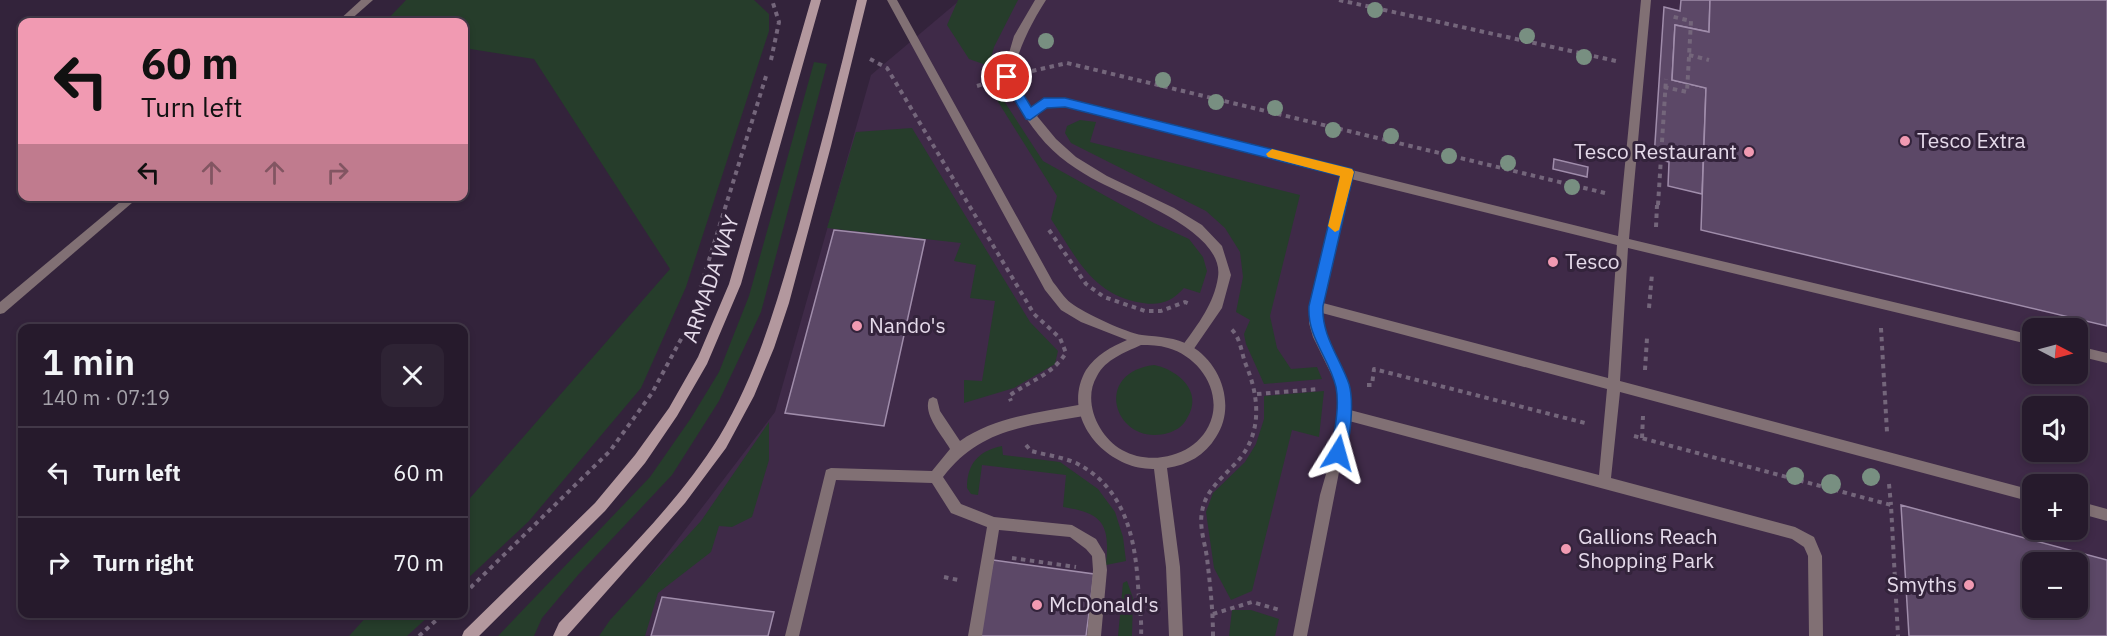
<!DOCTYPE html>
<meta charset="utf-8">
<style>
:root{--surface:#261a2c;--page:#2e2334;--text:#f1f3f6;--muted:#a4a1a9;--line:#423848}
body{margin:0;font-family:"IBM Plex Sans",sans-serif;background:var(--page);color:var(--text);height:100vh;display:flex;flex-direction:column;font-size:22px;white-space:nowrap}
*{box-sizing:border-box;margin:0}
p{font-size:20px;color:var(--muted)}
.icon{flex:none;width:33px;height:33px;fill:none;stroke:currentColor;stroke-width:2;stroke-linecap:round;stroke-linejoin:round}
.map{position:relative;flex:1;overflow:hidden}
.panel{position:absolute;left:18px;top:324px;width:450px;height:294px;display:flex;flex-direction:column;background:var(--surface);border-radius:12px;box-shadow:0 3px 9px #0003,0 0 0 2px var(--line)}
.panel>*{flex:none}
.guide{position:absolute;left:18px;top:18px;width:450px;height:183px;border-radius:12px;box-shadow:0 3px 9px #0003,0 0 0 2px var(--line);background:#f19ab2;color:#111;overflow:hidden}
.needle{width:39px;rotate:96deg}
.fabs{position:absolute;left:2022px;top:318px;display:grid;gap:12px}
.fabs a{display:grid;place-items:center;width:66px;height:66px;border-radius:12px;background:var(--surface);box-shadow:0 3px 9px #0003,0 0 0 2px var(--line);font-size:30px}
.pin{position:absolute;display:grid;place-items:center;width:51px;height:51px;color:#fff;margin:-26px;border:3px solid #fff;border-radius:50%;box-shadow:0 2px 6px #0007}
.me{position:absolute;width:66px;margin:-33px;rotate:8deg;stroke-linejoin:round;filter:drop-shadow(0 0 4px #0008)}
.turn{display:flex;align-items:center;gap:21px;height:126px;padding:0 24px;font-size:27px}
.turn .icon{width:78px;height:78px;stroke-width:2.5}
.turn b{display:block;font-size:42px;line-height:51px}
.lanes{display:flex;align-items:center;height:57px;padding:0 24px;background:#0003;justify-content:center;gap:30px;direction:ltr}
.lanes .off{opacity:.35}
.round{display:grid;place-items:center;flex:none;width:63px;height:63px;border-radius:12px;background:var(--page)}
.summary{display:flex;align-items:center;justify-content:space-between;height:102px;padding:0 24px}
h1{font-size:36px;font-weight:600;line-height:45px}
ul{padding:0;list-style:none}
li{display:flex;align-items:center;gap:18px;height:90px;padding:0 24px;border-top:2px solid var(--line)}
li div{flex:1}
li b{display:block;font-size:22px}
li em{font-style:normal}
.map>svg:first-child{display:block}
.built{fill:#3f2a48;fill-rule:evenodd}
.green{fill:#263d2b}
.building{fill:#5c4867;stroke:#a08dab;stroke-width:1.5;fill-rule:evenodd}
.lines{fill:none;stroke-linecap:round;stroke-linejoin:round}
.path{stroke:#74667b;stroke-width:4;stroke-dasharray:4.5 4.5;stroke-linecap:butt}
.lane{fill:#817074;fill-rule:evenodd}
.street{fill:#817074;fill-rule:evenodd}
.secondary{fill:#b3989e;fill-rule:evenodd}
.tree{fill:#788f81}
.route{fill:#1a73e8;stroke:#114b97;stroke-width:1.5}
.slow{fill:#f59e0b}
.poi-dot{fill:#f19ab2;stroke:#33233b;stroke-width:2}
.labels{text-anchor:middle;stroke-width:6;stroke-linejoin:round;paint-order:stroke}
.poi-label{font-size:21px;fill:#e5daea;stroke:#33233b;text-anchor:start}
.street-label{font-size:21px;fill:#e5daea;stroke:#33233b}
</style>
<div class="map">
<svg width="2107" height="636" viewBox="0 0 2107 636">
<rect width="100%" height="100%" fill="#33233b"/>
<path class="built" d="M960,0H2107V636H604L775,412L871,75ZM2032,328H2078V374H2032ZM2032,406H2078V452H2032ZM2032,484H2078V530H2032ZM2032,562H2078V608H2032Z"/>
<g class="green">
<polygon points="406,0 754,0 769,14 769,31 686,287 641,388 529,521 464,582 464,505 670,269 534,59 464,48 464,22 385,22"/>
<polygon points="958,0 1018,0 994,47 989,66 969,59 947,25"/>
<polygon points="814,62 827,64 761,312 719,401 672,475 578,575 542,618 534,636 498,636 650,477 691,418 719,372 749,296"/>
<path d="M995,87L1043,161L1154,223L1189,239L1203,257L1207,271L1200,293L1184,288C1172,301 1161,306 1143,303C1093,296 1076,257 1051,219L1057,196L990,89Z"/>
<polygon points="1080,120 1096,122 1090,142 1300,195 1270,316 1277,348 1291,369 1317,367 1322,379 1264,384 1246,344 1244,334 1250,320 1236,312 1243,277 1240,252 1225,228 1206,211 1071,143 1065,133 1067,126"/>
<polygon points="912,128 1030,322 1058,351 1055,364 1014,388 964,403 964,380 982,381 995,301 970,298 976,265 954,261 961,243 827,228 856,132"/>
<path d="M1154,365C1179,370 1205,393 1186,420C1182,427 1175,431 1168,433C1116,448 1090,373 1154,365Z"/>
<polygon points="1324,391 1319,437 1292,430 1252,591 1231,600 1214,568 1206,512 1213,493 1245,462 1256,444 1264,419 1264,396"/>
<polygon points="769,422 769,460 752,517 732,527 719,526 711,552 658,593 645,636 599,636 610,620 701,521"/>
<path d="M1002,446L1003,455L1060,462L1098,489L1115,512L1123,537L1126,561L1106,565C1110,525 1104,513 1063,507L1066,475L982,465L978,495L971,494L967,488C967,464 978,451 1002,446Z"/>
<polygon points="1127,581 1133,598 1132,636 1118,636 1123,583"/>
<polygon points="1232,610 1251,610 1279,619 1275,636 1229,636"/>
<polygon points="369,614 431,614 407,636 349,636"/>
</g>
<g class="building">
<polygon points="1681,0 1710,0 1709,32 1675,25 1672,80 1706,88 1702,194 1668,186 1669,162 1654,158 1664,7 1680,11"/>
<polygon points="1710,0 2107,0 2107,326 1701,230 1706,88 1672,80 1675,25 1709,32"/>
<polygon points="1554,159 1588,167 1587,177 1553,169"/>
<polygon points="834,230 925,240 884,426 785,413"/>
<path d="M1901,505L2107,560V636H1909ZM2032,562H2078V608H2032Z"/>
<polygon points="993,560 1094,574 1086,636 979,636"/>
<polygon points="662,597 774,612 768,636 651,636"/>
</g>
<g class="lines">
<g class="path">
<polyline points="1339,0 1616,61"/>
<polyline points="1689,55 1709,60"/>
<path d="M870,59L887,68L1034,314L1060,338L1066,353C1051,376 1029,381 1009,396L1011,401"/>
<polyline points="771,60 779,22 772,0"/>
<polyline points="1032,71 1067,63 1605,193"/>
<polyline points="977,86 987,83"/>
<polyline points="1664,87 1687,92 1691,21 1670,16"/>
<polyline points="1658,205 1666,79"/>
<polyline points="1656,227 1657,205"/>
<polyline points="1049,230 1086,284 1104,297 1145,311 1161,311 1185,302 1190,304"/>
<polyline points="1649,308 1652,274"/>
<polyline points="690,321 767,73"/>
<polyline points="1881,328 1887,432"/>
<polyline points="1645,370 1647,338"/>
<polyline points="1367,385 1372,385 1374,369 1585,423"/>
<polyline points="1257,394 1319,389"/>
<polyline points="1634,436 1891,505 1898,636"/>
<polyline points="1642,438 1643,416"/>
<path d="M1026,445L1031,451C1046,455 1062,457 1076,463C1124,487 1135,536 1138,585C1139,602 1142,619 1141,636"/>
<polyline points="1889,484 1891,505"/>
<polyline points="1012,558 1076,567"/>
<polyline points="944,577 958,580"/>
<polyline points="464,594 610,451 652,393 687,328"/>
<polyline points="1213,614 1252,602 1280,610"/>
<polyline points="419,636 443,614"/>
<path d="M1213,636C1213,610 1210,584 1207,558C1205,543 1199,527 1202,512C1205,492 1219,481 1232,467C1262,439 1261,401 1246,365C1241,353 1241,337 1230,328"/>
</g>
<g class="lane">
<polygon points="361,0 373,0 348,22 337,22"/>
<path d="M1035,0H1046C1030,25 1019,48 1012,77L1031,108L1044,99H1065L1618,236L1641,0H1651L1629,239L2032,335V345L1628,248L1620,381L2032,490V502L1620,392L1611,478L1795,527L1814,537L1822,556L1823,636H1809L1808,556L1804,547L1792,539L1349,421L1307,636H1293L1320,495L1332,453L1338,414L1337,386L1313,337L1309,323L1310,306L1340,176L1065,107H1046L1037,116L1056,139L1076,157L1107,176L1174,208L1202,225L1222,246L1231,275L1222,308L1191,353L1187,354L1183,353L1181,349L1183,345C1198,324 1214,304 1218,277C1225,232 1131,199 1099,182C1089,177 1078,170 1068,163C1038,142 1019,108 1002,77L1014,36ZM1351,179L1617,245L1608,378L1323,303ZM1322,313L1607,389L1599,475L1350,410L1349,386L1325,337L1321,323Z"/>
<polygon points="127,196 140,196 4,313 0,314 0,302"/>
<polygon points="2078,346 2107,353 2107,363 2078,356"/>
<path d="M933,397L937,399L940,411L960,441C996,416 1042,412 1084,404L1088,406L1090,410L1088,414L1084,416C1028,426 980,428 943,477L961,504L994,517L1072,525L1096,539L1105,554L1107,570L1101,636H1087L1093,570L1092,556L1086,549L1070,537L999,530L982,636H968L987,527L951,513L932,483L836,480L799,636H785L826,470L831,468L932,471L950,449C942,435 923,415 929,399Z"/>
<polygon points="2078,501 2107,509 2107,521 2078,513"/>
</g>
<path class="street" d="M887,0H897L1053,282C1059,289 1064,298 1071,303C1084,313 1127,333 1142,335C1160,337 1175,337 1191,346C1222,364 1236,407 1216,437C1205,455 1188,465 1167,468L1180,567L1183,636H1169L1166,567L1154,469C1106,470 1059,417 1086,370C1096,355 1111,347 1127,340L1081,322L1061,310L1045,290ZM1141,345C1150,345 1159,345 1168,348C1197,356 1220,387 1212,417C1202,454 1154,468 1122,450C1098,436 1082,401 1097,376C1106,359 1124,353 1141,345Z"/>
<g class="secondary">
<polygon points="811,0 821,0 741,284 707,364 677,416 645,463 605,511 479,636 462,636 464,631 595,503 635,455 669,408 698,357 729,284"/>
<path d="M857,0H867L831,146L789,303L774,348L754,396L726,448L685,503L567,636H553L559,623C614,564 676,506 719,437C758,372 777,301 798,229C819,153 839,77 857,0Z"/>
</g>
</g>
<g class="tree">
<circle cx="1375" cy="10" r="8"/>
<circle cx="1527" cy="36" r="8"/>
<circle cx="1046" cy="41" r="8"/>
<circle cx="1584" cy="57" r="8"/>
<circle cx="1163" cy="80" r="8"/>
<circle cx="1216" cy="102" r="8"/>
<circle cx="1275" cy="108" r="8"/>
<circle cx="1333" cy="130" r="8"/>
<circle cx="1391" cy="136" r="8"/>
<circle cx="1449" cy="156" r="8"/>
<circle cx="1508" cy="163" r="8"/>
<circle cx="1572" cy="187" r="8"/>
<circle cx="1795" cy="476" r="9"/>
<circle cx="1871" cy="477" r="9"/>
<circle cx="1831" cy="484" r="10"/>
</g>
<path class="route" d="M1007,73L1011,74L1031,107L1044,98H1065L1352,169L1354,172L1323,306C1321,335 1340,358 1349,384C1354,401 1351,442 1343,458L1338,460L1333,458L1331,453C1334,432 1340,408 1336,387C1329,357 1307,338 1309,306L1340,176L1065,107L1047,108L1030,120L1026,119L1001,77Z"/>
<polygon class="slow" points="1272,149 1352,169 1354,172 1339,230 1335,232 1328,226 1340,176 1268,157 1266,154"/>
<g class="poi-dot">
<circle cx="1905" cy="141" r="6"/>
<circle cx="1749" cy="152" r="6"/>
<circle cx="1553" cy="262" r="6"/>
<circle cx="857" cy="326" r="6"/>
<circle cx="1566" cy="549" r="6"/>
<circle cx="1969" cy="585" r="6"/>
<circle cx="1037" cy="605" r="6"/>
</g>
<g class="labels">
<g class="poi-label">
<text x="1917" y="148">Tesco Extra</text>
<text x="1737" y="159" text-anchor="end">Tesco Restaurant</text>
<text x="1565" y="269">Tesco</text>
<text x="869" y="333">Nando's</text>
<text x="1578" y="544">Gallions Reach<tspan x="1578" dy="24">Shopping Park</tspan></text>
<text x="1957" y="592" text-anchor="end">Smyths</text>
<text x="1049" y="612">McDonald's</text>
</g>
<g class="street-label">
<text transform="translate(711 279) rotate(-71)" y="7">ARMADA WAY</text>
</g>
</g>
</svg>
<div class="fabs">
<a><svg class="needle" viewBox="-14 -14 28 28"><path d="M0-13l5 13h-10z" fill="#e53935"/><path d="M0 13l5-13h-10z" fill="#a4a1a9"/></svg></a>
<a><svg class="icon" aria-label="sound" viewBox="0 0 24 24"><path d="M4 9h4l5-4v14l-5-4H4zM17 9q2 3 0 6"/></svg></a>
<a>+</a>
<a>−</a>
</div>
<div class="pin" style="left:1007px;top:77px;background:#d93025"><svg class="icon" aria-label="arrive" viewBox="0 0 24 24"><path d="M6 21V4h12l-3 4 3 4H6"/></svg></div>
<svg class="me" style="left:1338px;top:453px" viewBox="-20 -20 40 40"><path d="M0-17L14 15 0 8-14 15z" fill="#1a73e8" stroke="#fff" stroke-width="4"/></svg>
<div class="guide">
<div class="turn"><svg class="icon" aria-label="left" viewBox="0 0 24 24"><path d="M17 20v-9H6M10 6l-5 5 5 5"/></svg><div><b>60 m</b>Turn left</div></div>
<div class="lanes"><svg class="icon" aria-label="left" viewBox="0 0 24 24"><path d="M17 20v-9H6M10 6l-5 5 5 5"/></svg><svg class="icon off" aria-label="ahead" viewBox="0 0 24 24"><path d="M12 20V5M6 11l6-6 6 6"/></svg><svg class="icon off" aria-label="ahead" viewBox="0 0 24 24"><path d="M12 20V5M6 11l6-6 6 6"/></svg><svg class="icon off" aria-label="right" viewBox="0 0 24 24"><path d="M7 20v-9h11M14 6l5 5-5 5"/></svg></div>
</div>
<section class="panel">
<div class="summary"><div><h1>1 min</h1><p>140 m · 07:19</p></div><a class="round"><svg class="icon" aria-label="close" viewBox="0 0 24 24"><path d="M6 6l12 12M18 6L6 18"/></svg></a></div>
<ul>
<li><svg class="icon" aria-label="left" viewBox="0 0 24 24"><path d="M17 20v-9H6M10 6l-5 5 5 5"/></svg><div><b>Turn left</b></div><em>60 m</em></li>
<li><svg class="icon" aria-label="right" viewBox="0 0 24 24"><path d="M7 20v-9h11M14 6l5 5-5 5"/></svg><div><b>Turn right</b></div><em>70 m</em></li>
</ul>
</section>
</div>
